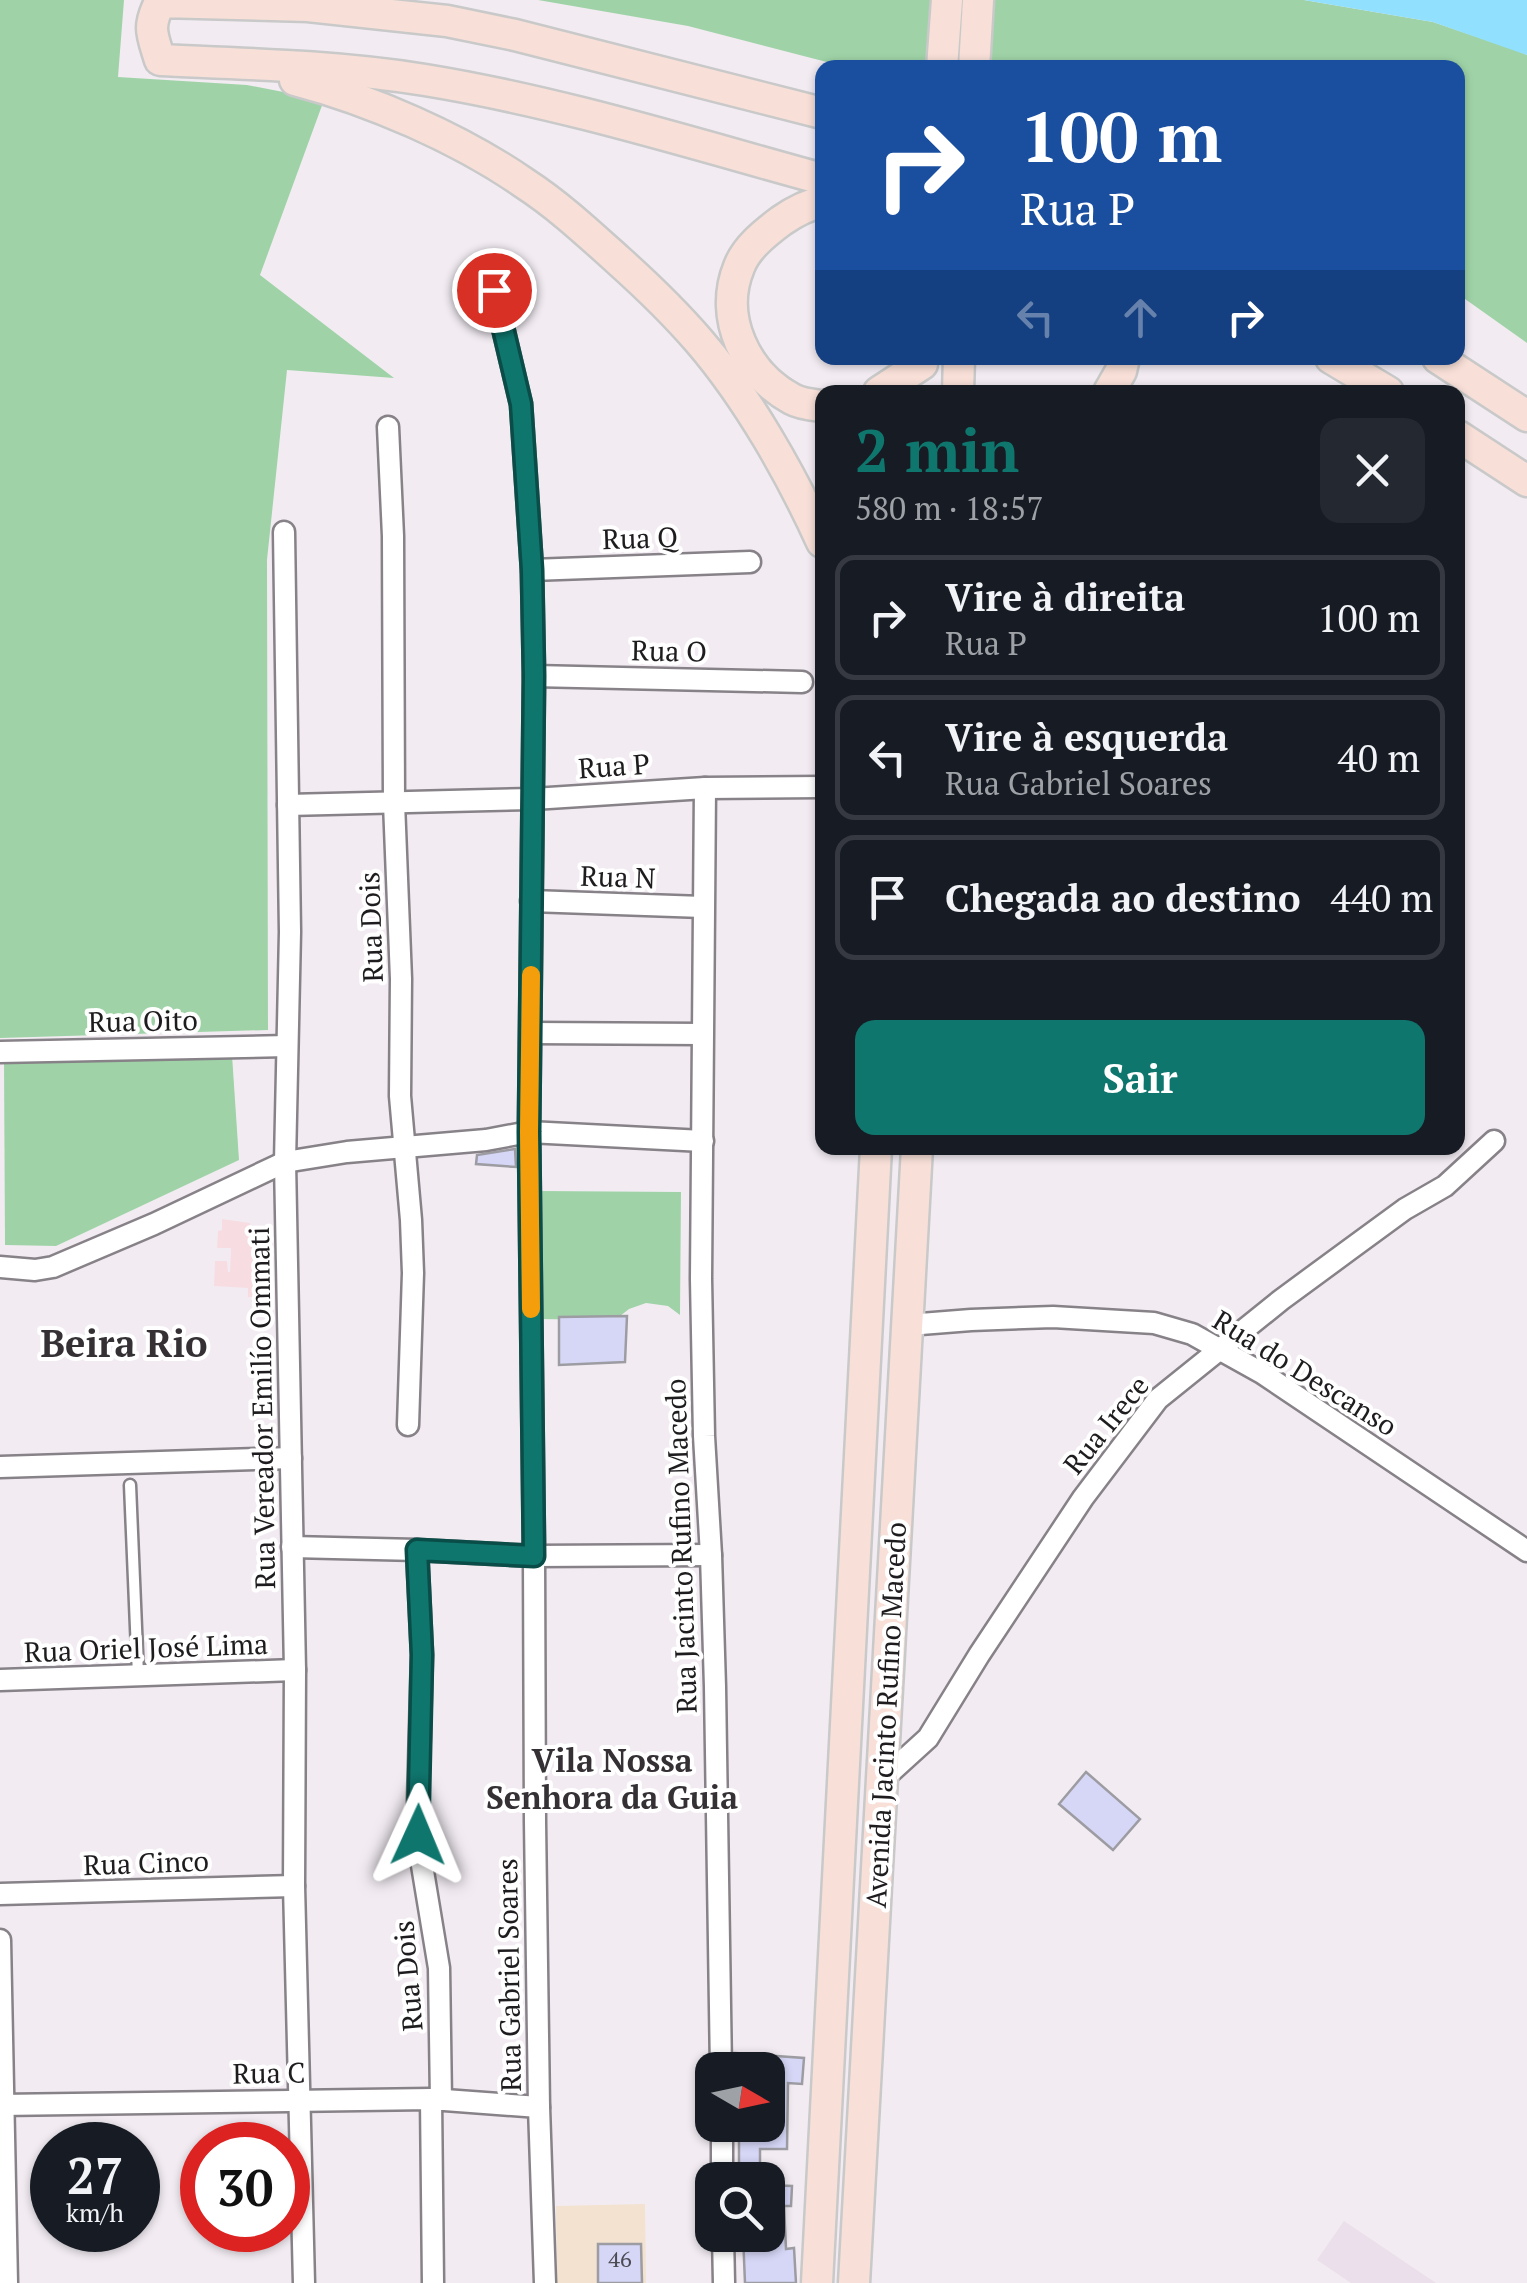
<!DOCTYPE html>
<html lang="pt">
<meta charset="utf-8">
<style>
:root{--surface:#171b24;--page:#242831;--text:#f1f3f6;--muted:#9ea1a6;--line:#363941;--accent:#0f766e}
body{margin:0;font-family:"PT Serif",serif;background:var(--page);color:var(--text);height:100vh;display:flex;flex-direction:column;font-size:38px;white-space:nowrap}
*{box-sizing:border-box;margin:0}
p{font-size:32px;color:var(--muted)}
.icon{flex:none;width:55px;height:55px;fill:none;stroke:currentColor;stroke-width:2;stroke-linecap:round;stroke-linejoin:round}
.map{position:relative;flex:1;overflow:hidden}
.sheet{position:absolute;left:815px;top:385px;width:650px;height:770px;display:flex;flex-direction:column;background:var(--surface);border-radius:20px;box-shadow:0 2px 8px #0004}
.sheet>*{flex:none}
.top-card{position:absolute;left:815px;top:60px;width:650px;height:305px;border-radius:20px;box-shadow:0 2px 8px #0004;background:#1a4fa0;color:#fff;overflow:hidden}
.needle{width:65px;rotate:99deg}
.buttons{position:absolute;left:695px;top:2052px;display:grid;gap:20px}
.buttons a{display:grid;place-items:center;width:90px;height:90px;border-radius:20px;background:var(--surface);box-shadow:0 2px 8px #0004;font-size:50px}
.speed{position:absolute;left:30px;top:2122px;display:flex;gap:20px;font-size:50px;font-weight:700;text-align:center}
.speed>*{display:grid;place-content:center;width:130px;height:130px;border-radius:50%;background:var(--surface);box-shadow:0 2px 8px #0004;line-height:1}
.speed small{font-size:25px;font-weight:400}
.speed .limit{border:15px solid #d22;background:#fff;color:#111}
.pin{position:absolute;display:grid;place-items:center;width:85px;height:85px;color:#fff;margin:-42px;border:5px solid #fff;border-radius:50%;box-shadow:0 2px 10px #0007}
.me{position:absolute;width:110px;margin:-55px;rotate:1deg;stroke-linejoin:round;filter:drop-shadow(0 0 8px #0008)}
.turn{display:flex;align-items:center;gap:35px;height:210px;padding:0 40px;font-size:45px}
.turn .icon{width:130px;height:130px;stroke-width:2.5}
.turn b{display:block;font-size:70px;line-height:85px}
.lanes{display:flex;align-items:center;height:95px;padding:0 40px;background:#0003;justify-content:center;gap:50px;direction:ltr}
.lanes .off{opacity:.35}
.round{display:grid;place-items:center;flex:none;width:105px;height:105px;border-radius:20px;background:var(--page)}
.overview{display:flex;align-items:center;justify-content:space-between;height:170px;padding:0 40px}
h1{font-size:60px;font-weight:700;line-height:75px;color:var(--accent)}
.action{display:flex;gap:20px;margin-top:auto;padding:20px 40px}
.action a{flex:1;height:115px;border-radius:20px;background:var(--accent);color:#fff;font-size:40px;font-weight:700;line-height:115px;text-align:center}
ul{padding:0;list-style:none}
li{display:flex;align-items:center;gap:30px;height:125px;margin:0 20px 15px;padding:0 20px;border:5px solid var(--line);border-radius:20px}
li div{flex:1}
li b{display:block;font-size:38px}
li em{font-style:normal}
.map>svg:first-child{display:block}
.built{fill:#eadfea}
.education{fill:#f2e2cf}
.medical{fill:#f7dde1}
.green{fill:#9fd3a7}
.water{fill:#91e0fe}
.building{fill:#d6d7f7;stroke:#9c9ca2;stroke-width:2.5}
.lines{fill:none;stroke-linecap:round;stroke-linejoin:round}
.service-casing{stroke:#878287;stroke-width:15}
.minor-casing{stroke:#878287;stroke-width:25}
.primary-casing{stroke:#c9c9c9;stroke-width:35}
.service{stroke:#fff;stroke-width:10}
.minor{stroke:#fff;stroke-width:20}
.primary{stroke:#f8e0d8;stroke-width:30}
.route-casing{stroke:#0a4d48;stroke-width:25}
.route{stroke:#0f766e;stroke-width:18}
.slow{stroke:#f59e0b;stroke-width:18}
.labels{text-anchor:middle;stroke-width:8;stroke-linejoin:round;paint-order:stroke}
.number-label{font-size:22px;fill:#4c4b54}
.street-label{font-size:28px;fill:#1e1c1e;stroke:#fff}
.quarter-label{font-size:32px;font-weight:bold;fill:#343034;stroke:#fff}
.district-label{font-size:38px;font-weight:bold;fill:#343034;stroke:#fff}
</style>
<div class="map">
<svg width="1527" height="2283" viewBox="0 0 1527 2283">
<rect width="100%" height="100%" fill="#f2ecf2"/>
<polygon class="built" points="1344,2221 1436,2283 1351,2283 1317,2260"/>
<polygon class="education" points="645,2204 646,2283 557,2283 556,2206"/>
<polygon class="medical" points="222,1219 250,1223 251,1238 260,1240 262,1297 248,1297 248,1288 214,1286 215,1261 227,1261 228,1272 230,1272 231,1248 217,1248 218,1231 222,1230"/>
<g class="green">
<polygon points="0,0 124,0 118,77 247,85 324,100 260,275 394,378 287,370 267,560 268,1030 0,1038"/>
<polygon points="538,0 1304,0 1433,22 1518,51 1527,55 1527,343 1458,294 1458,68 846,67 688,26"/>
<polygon points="232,1055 239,1160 56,1246 5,1245 4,1061"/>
<polygon points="540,1191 681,1192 680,1315 668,1306 646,1303 629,1309 615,1320 538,1319"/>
</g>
<polygon class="water" points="1304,0 1527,0 1527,55 1433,22"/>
<g class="building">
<polygon points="515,1149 516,1167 476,1164 477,1155"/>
<polygon points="627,1316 625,1362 559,1365 559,1317"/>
<polygon points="1086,1772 1140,1819 1113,1850 1059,1804"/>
<polygon points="735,2053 804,2058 802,2084 788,2083 787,2149 760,2149 760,2177 739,2177 739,2125 768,2125 768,2070 735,2070"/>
<polygon points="768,2185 792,2186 791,2206 784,2206 786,2249 794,2248 796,2283 745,2283 743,2235 768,2235"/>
<polygon points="598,2244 641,2244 642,2283 598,2283"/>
</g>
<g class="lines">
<defs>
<polyline id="service" points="130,1485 138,1675"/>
<g id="minor">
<polyline points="494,290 521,404 532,570 534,676 529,1132 534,1556 535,1822 539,2107 545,2283"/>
<polyline points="388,427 393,536 394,803 401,979 400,1096 411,1220 413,1273 408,1425"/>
<polyline points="284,532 290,932 285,1162 295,1670 294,1886 304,2283"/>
<polyline points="532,570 750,562"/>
<polyline points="534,676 802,682"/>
<polyline points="705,788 701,1279 704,1436 711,1555 715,1687 721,2070"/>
<polyline points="288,805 533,799 705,788 822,787"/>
<polyline points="531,901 703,907"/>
<polyline points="531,1033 702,1034"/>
<polyline points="0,1052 287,1046"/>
<polyline points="0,1267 35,1270 53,1267 154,1224 285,1162 347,1152 486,1140 529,1132 703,1141"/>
<polyline points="908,1325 971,1320 1053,1317 1154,1323 1192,1334 1262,1373 1527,1551"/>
<polyline points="0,1467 291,1458"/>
<polyline points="292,1547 417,1550 534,1556 711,1555"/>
<polyline points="417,1550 422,1655 417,1835 439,1968 441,2100"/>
<polyline points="0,1680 295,1670"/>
<polyline points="883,1779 928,1738 979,1655 1083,1498 1158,1399 1281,1300 1349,1250 1405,1209 1445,1186 1494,1141"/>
<polyline points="0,1894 294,1886"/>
<polyline points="0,1940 7,2283"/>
<polyline points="431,2099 433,2283"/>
<polyline points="0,2105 431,2099 539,2107"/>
<polyline points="722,2125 722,2180"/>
<polyline points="723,2235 724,2283"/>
</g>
<g id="primary">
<polyline points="942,68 947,0"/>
<polyline points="974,68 978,0"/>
<path d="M295,80C371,100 459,138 524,183C558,205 588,233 618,260C647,286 674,312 699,341C748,398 791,474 822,542"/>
<path d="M822,113L515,35L447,21L308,6L160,2C147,28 152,34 160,60C248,64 338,66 425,80C560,102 691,143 822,179"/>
<path d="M822,202C806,205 794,212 781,221C765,233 746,248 739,267C718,318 746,374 792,399C801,404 813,405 822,406"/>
<polyline points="1331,358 1388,392"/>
<polyline points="1438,358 1527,416"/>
<polyline points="879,392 922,364"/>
<polyline points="958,392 959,358"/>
<polyline points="1109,392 1121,371 1124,358"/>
<polyline points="1458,436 1527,481"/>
<polyline points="817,2283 876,1148"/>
<polyline points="854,2283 917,1148"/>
</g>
</defs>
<use href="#service" class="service-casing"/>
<use href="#minor" class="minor-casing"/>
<use href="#primary" class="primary-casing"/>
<use href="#service" class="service"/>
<use href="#minor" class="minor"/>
<use href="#primary" class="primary"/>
</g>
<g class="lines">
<defs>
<polyline id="route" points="418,1835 422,1655 417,1550 534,1556 529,1132 534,676 532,570 521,404 494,290"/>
</defs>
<use href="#route" class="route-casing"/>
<use href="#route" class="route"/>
<polyline class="slow" points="531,975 529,1132 531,1309"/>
</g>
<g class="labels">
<g class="number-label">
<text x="620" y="2267">46</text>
</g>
<g class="street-label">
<text transform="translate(640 538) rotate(-2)" y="10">Rua Q</text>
<text transform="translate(669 651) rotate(1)" y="10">Rua O</text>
<text transform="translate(614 766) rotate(-4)" y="10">Rua P</text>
<text transform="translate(618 877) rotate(2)" y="10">Rua N</text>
<text transform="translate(371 927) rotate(-92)" y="10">Rua Dois</text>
<text transform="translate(143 1021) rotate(-1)" y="10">Rua Oito</text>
<text transform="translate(1305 1373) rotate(32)" y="10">Rua do Descanso</text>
<text transform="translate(262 1408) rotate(-91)" y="10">Rua Vereador Emilío Ommati</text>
<text transform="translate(1106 1425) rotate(-51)" y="10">Rua Irece</text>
<text transform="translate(681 1546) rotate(-92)" y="10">Rua Jacinto Rufino Macedo</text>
<text transform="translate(146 1648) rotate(-2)" y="10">Rua Oriel José Lima</text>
<text transform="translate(886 1715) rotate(-87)" y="10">Avenida Jacinto Rufino Macedo</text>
<text transform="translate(146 1863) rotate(-2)" y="10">Rua Cinco</text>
<text transform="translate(509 1975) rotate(-91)" y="10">Rua Gabriel Soares</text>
<text transform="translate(408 1976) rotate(-95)" y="10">Rua Dois</text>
<text transform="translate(269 2073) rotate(-1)" y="10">Rua C</text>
</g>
<g class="quarter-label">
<text x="612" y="1772">Vila Nossa<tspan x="612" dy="37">Senhora da Guia</tspan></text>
</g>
<g class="district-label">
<text x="124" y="1357">Beira Rio</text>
</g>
</g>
</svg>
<div class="buttons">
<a><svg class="needle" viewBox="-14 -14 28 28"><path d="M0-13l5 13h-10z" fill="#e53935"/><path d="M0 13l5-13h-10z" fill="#9ea1a6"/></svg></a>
<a><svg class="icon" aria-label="search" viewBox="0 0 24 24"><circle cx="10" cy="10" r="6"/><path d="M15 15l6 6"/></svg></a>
</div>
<div class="speed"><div>27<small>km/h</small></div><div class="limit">30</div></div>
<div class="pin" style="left:494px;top:290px;background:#d93025"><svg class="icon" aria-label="arrive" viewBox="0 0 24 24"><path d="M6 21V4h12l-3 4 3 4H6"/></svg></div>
<svg class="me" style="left:418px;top:1835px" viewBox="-20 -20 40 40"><path d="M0-17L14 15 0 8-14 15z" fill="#0f766e" stroke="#fff" stroke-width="4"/></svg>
<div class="top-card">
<div class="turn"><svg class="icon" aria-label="right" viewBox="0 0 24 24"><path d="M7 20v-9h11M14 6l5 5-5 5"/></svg><div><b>100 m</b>Rua P</div></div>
<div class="lanes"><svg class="icon off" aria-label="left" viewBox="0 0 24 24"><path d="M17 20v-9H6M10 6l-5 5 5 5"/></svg><svg class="icon off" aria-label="ahead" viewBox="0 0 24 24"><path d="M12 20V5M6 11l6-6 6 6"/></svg><svg class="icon" aria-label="right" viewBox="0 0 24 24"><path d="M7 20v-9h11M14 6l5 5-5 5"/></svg></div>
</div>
<section class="sheet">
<div class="overview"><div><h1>2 min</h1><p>580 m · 18:57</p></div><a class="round"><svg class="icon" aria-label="close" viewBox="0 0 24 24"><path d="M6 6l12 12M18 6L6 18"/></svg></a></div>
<ul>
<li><svg class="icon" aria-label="right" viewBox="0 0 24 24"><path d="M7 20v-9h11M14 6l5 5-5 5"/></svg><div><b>Vire à direita</b><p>Rua P</p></div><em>100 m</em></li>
<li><svg class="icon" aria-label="left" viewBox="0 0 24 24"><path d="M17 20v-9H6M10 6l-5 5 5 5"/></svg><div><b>Vire à esquerda</b><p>Rua Gabriel Soares</p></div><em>40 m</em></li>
<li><svg class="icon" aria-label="arrive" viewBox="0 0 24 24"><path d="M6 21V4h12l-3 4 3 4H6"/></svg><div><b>Chegada ao destino</b></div><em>440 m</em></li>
</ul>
<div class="action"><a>Sair</a></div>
</section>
</div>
